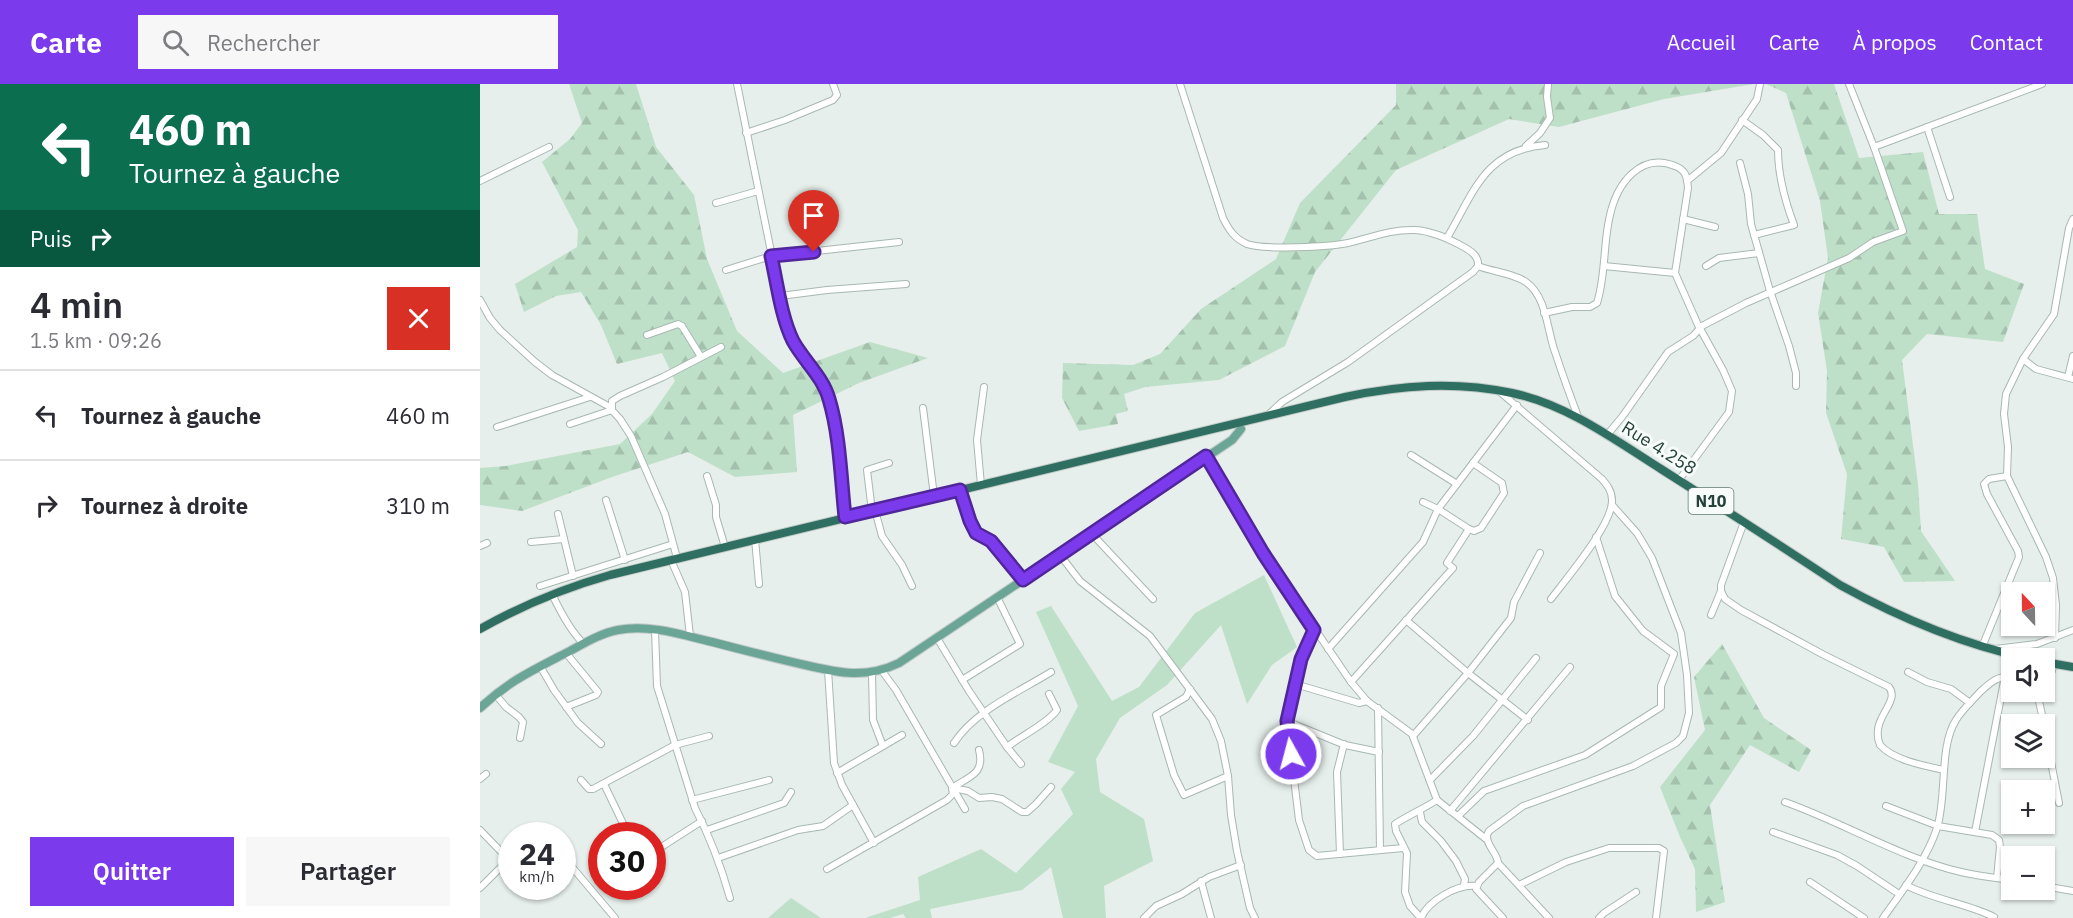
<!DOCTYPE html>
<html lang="fr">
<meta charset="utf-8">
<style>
:root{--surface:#fff;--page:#f7f7f7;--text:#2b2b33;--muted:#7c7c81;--line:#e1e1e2;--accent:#7c3aed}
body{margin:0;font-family:"IBM Plex Sans",sans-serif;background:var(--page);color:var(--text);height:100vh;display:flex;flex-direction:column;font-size:22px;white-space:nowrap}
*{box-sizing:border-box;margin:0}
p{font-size:20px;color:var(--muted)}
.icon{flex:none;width:33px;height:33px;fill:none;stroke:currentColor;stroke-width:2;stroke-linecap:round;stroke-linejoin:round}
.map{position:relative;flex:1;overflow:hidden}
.details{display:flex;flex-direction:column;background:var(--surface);width:480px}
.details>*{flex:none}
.banner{background:#0b6e4f;color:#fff;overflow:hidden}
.needle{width:39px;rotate:338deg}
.fabs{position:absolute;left:1521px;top:498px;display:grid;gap:12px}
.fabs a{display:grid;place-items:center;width:54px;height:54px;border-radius:0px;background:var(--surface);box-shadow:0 2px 4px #0004;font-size:30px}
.speed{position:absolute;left:18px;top:738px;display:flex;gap:12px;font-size:30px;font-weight:700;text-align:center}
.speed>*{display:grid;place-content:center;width:78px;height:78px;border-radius:50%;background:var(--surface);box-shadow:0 2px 4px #0004;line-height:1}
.speed small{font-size:15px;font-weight:400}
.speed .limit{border:9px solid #d22;background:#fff;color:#111}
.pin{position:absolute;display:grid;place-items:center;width:51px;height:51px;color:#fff;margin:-62px -26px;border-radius:50% 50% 50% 0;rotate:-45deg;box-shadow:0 0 6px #0007}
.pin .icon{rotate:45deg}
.me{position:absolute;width:66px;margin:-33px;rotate:353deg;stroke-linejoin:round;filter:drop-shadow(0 0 4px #0008)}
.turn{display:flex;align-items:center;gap:21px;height:126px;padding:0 30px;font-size:27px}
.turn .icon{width:78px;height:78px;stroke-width:2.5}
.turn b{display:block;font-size:42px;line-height:51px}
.then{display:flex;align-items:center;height:57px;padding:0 30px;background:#0003;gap:12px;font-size:22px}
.round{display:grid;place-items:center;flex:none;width:63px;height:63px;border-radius:0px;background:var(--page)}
.headline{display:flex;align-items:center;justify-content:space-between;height:102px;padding:0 30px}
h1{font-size:36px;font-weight:600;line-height:45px}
.cta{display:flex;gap:12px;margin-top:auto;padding:12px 30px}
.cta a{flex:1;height:69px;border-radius:0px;background:var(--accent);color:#fff;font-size:24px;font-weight:600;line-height:69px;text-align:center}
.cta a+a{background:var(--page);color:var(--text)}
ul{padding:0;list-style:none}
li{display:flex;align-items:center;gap:18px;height:90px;padding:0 30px;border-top:2px solid var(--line)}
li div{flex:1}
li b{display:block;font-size:22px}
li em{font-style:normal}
header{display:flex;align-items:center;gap:36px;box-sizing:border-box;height:84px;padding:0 30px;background:var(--accent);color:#fff}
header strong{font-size:28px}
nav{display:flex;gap:33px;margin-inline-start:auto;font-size:21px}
.search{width:420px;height:54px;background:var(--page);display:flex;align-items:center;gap:15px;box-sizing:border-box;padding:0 21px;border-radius:0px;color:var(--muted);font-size:22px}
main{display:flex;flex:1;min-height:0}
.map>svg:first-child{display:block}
.grass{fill:#bfe0c8}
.forest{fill:url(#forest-firs)}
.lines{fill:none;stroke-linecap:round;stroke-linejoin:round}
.minor-casing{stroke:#a8b8b2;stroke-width:8}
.major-casing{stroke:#c2cac8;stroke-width:10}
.highway-casing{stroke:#c2cac8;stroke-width:10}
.minor{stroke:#fff;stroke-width:6}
.major{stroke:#6aa596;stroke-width:8}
.highway{stroke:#2f6f62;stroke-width:8}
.route-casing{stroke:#51269a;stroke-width:15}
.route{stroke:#7c3aed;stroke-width:10}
.labels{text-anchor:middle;stroke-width:6;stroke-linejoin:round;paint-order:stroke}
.shield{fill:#f7fbf9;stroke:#637a73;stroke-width:1.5}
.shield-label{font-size:16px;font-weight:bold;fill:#24423a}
.street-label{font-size:18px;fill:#24423a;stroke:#f7fbf9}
</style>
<header>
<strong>Carte</strong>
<div class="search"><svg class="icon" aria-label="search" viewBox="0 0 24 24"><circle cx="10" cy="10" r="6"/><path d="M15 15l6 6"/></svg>Rechercher</div>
<nav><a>Accueil</a><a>Carte</a><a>À propos</a><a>Contact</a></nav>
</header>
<main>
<section class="details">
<div class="banner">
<div class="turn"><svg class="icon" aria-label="left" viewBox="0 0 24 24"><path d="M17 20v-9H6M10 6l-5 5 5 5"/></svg><div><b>460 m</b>Tournez à gauche</div></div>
<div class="then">Puis<svg class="icon" aria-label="right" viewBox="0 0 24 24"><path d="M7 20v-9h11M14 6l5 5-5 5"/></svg></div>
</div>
<div class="headline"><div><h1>4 min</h1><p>1.5 km · 09:26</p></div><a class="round" style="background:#d93025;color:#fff"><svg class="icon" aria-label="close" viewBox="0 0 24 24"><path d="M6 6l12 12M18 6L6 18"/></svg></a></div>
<ul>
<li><svg class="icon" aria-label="left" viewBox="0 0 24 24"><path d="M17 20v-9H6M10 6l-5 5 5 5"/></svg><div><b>Tournez à gauche</b></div><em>460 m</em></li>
<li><svg class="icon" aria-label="right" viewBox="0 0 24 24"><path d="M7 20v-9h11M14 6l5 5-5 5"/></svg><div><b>Tournez à droite</b></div><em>310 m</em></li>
</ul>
<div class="cta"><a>Quitter</a><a>Partager</a></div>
</section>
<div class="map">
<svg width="1593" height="834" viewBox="0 0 1593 834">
<defs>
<pattern id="forest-firs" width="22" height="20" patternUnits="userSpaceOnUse" patternTransform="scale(1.5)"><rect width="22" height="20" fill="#bfe0c8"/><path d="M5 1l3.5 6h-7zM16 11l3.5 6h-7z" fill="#a4c1ad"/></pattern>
</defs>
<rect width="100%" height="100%" fill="#e6efeb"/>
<g class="grass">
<polygon points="784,491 817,563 792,581 767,620 741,541 687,601 640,634 616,675 620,708 664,735 673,777 624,802 626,834 583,834 571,783 542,806 450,825 452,834 426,834 423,830 410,834 385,834 440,816 438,793 501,765 536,789 593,730 581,705 595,688 568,678 598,622 556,528 571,522 632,617 659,603 715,529"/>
<polygon points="311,814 341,834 288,834"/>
</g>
<g class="forest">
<polygon points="89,0 156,0 176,63 214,111 227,175 257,247 303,289 390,258 448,274 379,299 313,331 317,388 255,393 208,368 132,393 42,427 0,421 0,384 26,382 140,360 172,330 195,297 182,269 137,280 121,241 101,208 76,212 44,228 35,200 97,163 98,146 62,78 90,55 102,39"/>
<polygon points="916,0 1274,0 1184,15 1079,43 1029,35 916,86 835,188 805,262 739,296 665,303 644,310 648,327 636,330 638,340 599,347 582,314 583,279 653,281 680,270 721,225 796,175 820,119 916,21"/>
<polygon points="1286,0 1354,0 1379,74 1443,68 1459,130 1497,130 1505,185 1544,200 1523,258 1447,250 1422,276 1438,400 1441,447 1475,497 1424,498 1404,463 1361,455 1367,390 1346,329 1347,287 1338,229 1348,174 1340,117 1306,9"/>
<polygon points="1242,560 1284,634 1331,666 1319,688 1270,661 1230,721 1245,818 1216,828 1215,785 1200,753 1180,703 1225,646 1214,593"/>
</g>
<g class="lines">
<defs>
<g id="minor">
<path d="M257,0L300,212C304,228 307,246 315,260C326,278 343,294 349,315C361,351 361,396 365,433"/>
<path d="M700,0L743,134C749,146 754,154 767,160C784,166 849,163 868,159C890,154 911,145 935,146C952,147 967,154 982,162C991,167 999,172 998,182L993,188L868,278L802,318L788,331"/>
<path d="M1262,36L1283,51L1298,66C1298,93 1305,117 1314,141L1274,151"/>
<polyline points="1447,43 1470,113"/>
<polyline points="266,49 305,36 353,16 357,11 353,0"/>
<polyline points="1046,62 1060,49 1070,34 1067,13 1068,0"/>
<polyline points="1394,63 1562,0"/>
<polyline points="1260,79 1268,110 1271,140 1290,207 1309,262 1316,289 1316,302"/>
<polyline points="0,97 69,63"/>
<polyline points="1207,97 1241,69 1277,15 1280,0"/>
<polyline points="236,119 278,107"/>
<polyline points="1203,135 1235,143"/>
<path d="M967,154C994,108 1005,66 1065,61"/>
<path d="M998,182C1013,188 1033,189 1046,198C1066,212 1067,244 1074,265C1082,289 1090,312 1099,335"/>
<polyline points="1124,182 1195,189"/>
<polyline points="1226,182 1239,174 1279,169"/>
<polyline points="246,186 291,172 419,158"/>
<polyline points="300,212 347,206 426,200"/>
<polyline points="0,216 10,234 20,246 55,278 72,291 128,322 140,335 151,352 185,430 197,474"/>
<path d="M1064,229L1092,223H1110L1117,219C1126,191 1123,159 1130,131C1137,100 1160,68 1195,82C1206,86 1207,93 1208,104L1195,189L1218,241L1243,286L1252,307L1249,328L1199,396"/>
<polyline points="167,251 198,240 202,242 221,273"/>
<polyline points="1543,275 1556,285 1593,295"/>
<polyline points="1588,293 1593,272"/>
<path d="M1020,308L1122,395C1127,401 1132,407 1132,416C1133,440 1086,495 1071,515"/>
<polyline points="443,324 454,412"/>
<polyline points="90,340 132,326 132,317 140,312 183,293 241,263"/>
<polyline points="17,343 110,313"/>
<polyline points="1127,351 1142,333 1188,268 1213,252 1222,242 1266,219 1369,174 1393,158 1423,147 1394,63 1369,0"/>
<polyline points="931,371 977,400"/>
<polyline points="726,372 783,469 871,598 887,617 932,650 957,716 1006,755"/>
<polyline points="227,392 236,421 236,433 245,463"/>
<polyline points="501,401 497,356 504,303"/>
<polyline points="480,406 490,437 496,449 511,457 543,496"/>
<polyline points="126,416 145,476"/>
<polyline points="943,418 958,425 989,445 994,447 1001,444 1024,409 1022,399 993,379"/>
<polyline points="395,426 402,452 422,481 432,502"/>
<polyline points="392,427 387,386 409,379"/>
<polyline points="78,430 93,492"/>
<path d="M1264,438L1241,501V507L1245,515L1261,526L1344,571L1409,603C1421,619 1389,634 1400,661C1413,676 1445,682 1464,686"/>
<polyline points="612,450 673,515"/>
<polyline points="275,455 279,500"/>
<polyline points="51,458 84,455"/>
<polyline points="0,462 7,459"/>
<polyline points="580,471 600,497 670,552 732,635 741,657 748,692 751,731 757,767 770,824 775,834"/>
<polyline points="191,476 205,508 210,552"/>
<polyline points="60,502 193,460"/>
<path d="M72,510C80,527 90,547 104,560"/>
<polyline points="1231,531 1241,507"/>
<polyline points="926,536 988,589 1048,636"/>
<path d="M175,546L177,602L215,724C230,753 241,782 250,814"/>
<polyline points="834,546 821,575 807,637 819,736 829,766 837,772 923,764"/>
<polyline points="457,554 489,607 527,663 541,680"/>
<polyline points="1575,554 1576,521 1573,494 1566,473 1527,392 1528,363 1524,330 1526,310 1543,275 1574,230 1589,144 1593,135"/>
<polyline points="1502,563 1539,473 1538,467 1507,410 1504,400 1509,395 1527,392"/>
<polyline points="848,565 943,458 958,425 1037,321"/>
<polyline points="1515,565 1557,560 1593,546"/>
<polyline points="60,582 74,606 98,639 121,660"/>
<polyline points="348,586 354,679 362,701 394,759"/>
<polyline points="402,587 416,606 485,725"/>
<polyline points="1428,588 1447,598 1471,605 1490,619"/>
<polyline points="392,589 393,636 403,662"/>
<polyline points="1564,593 1572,587 1573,580"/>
<polyline points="482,596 540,560 517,513"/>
<polyline points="871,598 973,484 967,479 989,445"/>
<polyline points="815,600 879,619 887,617"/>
<polyline points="710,605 706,613 676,631 694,691 704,711 748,692"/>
<polyline points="1557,608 1564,640"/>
<polyline points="15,610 26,623 39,633 43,638 40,654"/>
<polyline points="86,623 116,611 118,608 86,569"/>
<polyline points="898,624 900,766"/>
<polyline points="806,637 865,661 899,668"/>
<polyline points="1564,642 1579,719"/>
<polyline points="933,652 988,589 1031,534 1034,518 1060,469"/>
<path d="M474,659C496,626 537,609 571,588"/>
<path d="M527,663C541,652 568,639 577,626L569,610"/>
<polyline points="357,689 422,651"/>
<polyline points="0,695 6,690"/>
<polyline points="101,696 109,705 113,705 195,661 229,652"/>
<polyline points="950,696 993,652 1056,574"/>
<polyline points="124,700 149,752"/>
<polyline points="472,704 488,707 499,714 512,713 522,715 542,728 547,728 556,720 571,703"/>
<polyline points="212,716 289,696"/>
<path d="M1305,718C1364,739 1421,774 1481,788C1498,792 1515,794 1532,796"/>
<polyline points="1406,722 1458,742 1512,751 1519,756 1520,763 1517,794"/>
<polyline points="970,727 1090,583"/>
<polyline points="940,728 942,738 961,757 976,777 985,795 984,801"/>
<polyline points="978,732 1004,707 1105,671 1181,623 1181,602 1194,570 1163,547 1135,512 1116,453"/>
<polyline points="0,746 32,779"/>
<polyline points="227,746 304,719 311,708"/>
<polyline points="1293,748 1357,771 1377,782 1419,810"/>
<polyline points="1495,748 1525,592"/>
<polyline points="172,769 222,737"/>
<polyline points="860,770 857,688 864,660"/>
<polyline points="238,774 318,746 343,742 373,721"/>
<polyline points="1018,779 1069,834"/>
<path d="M347,785L467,716L473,710L472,704C490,692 505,690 499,666"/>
<polyline points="82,786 89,782 92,783 135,834"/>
<polyline points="721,797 731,834"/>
<polyline points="1330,798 1384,834"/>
<polyline points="1039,801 1086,778 1129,764 1179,764 1184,767 1176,834"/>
<path d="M1426,801C1454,816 1486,819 1514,833"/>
<polyline points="54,802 58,805 61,802"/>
<polyline points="1564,802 1593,807"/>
<polyline points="0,804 28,776"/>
<path d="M940,833L930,822L925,808L927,769L916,747L915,740C929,731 943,725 957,716"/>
<polyline points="664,834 676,822 702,810 729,793 761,781"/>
<path d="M941,834C948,817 977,800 996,802"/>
<path d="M1023,834L996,805L999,798L1018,779C1017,768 1006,762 1007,751L1009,747L1043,722L1153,682L1196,659L1203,652L1209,629L1207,591L1201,549L1172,474L1157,449L1132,421"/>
<polyline points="1119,834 1124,829 1156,808"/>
<path d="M1403,834C1423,806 1446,777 1457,744C1467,713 1459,662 1476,636C1482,626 1492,617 1500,608C1510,599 1517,592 1532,592"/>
</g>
<path id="major" d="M0,624C27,599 47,589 80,572C99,563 117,550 138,546C167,540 200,550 228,557C260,565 293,574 325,581C359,589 386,595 419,579L752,356L761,345"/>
<g id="highway">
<path d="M0,545C41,522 84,504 130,491L865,313C921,301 975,297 1032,309C1086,320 1135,356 1181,385C1241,423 1301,462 1360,501C1420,534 1481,560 1547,574"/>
<polyline points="1564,578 1593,583"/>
</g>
</defs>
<use href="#minor" class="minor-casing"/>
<use href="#major" class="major-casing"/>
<use href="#highway" class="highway-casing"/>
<use href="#minor" class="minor"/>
<use href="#major" class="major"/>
<use href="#highway" class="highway"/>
</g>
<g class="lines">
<defs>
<path id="route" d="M334,168L291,172C297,198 301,233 313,257C324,277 343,293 349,315C360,351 361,396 365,433L480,406L490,437L496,449L511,457L543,496L726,372L783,469L834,546L821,575L807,637L811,670"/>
</defs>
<use href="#route" class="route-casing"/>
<use href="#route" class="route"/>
</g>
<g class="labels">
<rect class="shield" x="1208.5" y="404" width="45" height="26" rx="4.5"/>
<g class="shield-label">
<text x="1231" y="423">N10</text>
</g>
<g class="street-label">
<text transform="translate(1179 364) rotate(32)" y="6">Rue 4.258</text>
</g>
</g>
</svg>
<div class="fabs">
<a><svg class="needle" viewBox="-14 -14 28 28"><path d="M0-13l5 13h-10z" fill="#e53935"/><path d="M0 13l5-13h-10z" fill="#7c7c81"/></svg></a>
<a><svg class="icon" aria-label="sound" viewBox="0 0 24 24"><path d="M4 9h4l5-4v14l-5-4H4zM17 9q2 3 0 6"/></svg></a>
<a><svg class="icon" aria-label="layers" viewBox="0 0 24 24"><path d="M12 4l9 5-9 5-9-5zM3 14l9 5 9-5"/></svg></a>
<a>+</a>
<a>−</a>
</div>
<div class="speed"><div>24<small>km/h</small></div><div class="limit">30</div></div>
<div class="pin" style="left:334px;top:168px;background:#d93025"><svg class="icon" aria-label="arrive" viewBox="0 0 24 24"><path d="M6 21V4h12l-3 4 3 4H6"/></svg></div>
<svg class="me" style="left:811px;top:670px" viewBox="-20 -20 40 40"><circle r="17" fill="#7c3aed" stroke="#fff" stroke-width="3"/><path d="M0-11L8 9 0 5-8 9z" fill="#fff"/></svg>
</div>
</main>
